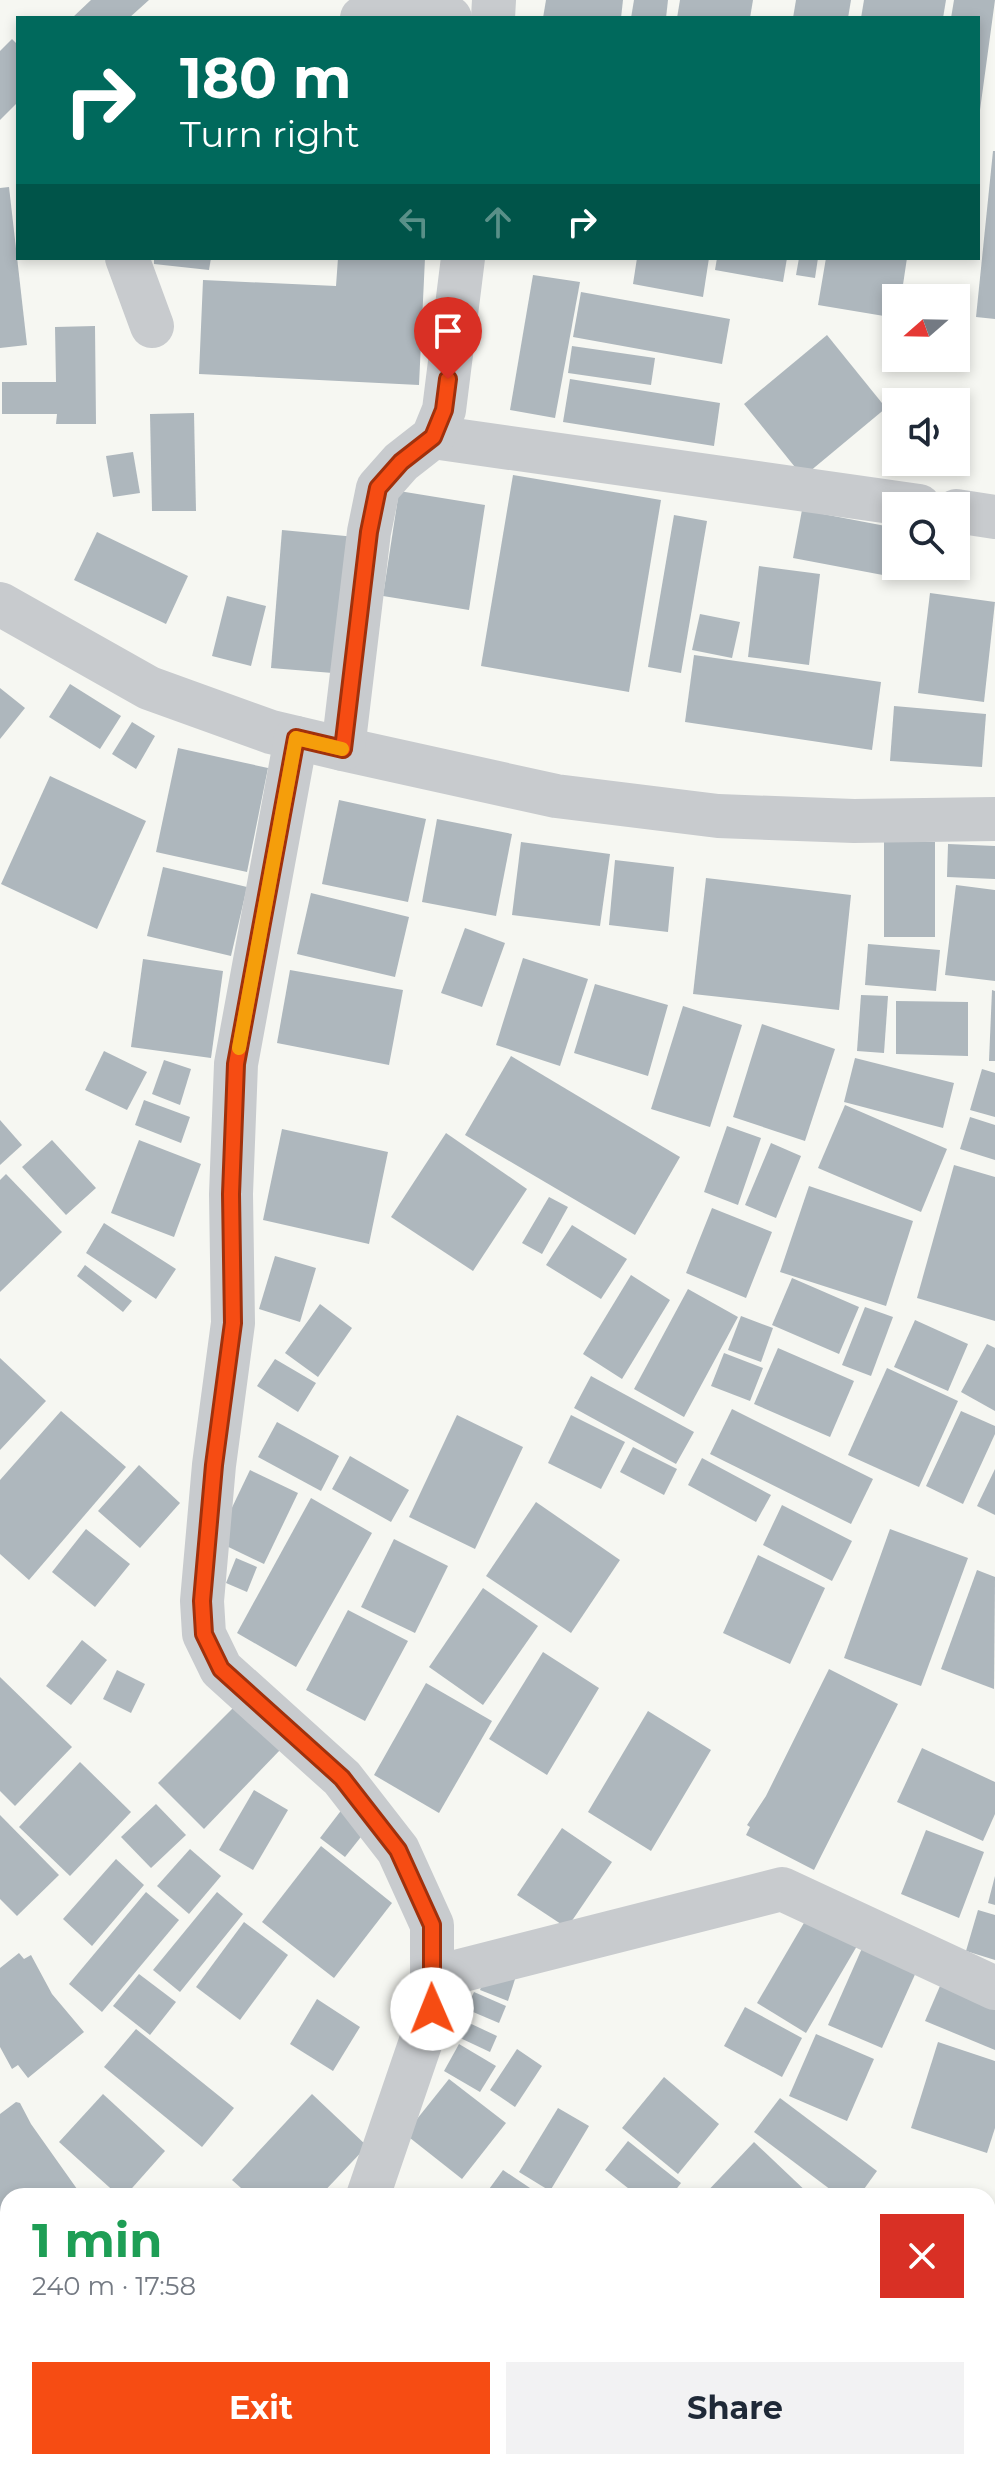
<!DOCTYPE html>
<meta charset="utf-8">
<style>
:root{--surface:#fff;--page:#f2f2f3;--text:#1f2937;--muted:#747a83;--accent:#f64c13}
body{margin:0;font-family:Montserrat,sans-serif;background:var(--page);color:var(--text);height:100vh;display:flex;flex-direction:column;font-size:30px;white-space:nowrap}
*{box-sizing:border-box;margin:0}
p{font-size:26px;color:var(--muted)}
.icon{flex:none;width:44px;height:44px;fill:none;stroke:currentColor;stroke-width:2;stroke-linecap:round;stroke-linejoin:round}
.map{position:relative;flex:1;overflow:hidden}
.panel{position:absolute;left:0px;top:2188px;width:996px;height:282px;display:flex;flex-direction:column;background:var(--surface);border-radius:24px 24px 0 0;box-shadow:0 4px 12px #0003}
.panel>*{flex:none}
.guide{position:absolute;left:16px;top:16px;width:964px;height:244px;border-radius:0px;box-shadow:0 4px 12px #0003;background:#00695c;color:#fff;overflow:hidden}
.needle{width:52px;rotate:250deg}
.buttons{position:absolute;left:882px;top:284px;display:grid;gap:16px}
.buttons a{display:grid;place-items:center;width:88px;height:88px;border-radius:0px;background:var(--surface);box-shadow:0 4px 12px #0003;font-size:40px}
.pin{position:absolute;display:grid;place-items:center;width:68px;height:68px;color:#fff;margin:-82px -34px;border-radius:50% 50% 50% 0;rotate:-45deg;box-shadow:0 0 8px #0007}
.pin .icon{rotate:45deg}
.me{position:absolute;width:88px;margin:-44px;rotate:359deg;stroke-linejoin:round;filter:drop-shadow(0 0 6px #0008)}
.turn{display:flex;align-items:center;gap:28px;height:168px;padding:0 32px;font-size:36px}
.turn .icon{width:104px;height:104px;stroke-width:2.5}
.turn b{display:block;font-size:56px;line-height:68px}
.lanes{display:flex;align-items:center;height:76px;padding:0 32px;background:#0003;justify-content:center;gap:40px;direction:ltr}
.lanes .off{opacity:.35}
.round{display:grid;place-items:center;flex:none;width:84px;height:84px;border-radius:0px;background:var(--page)}
.head{display:flex;align-items:center;justify-content:space-between;height:136px;padding:0 32px}
h1{font-size:48px;font-weight:700;line-height:60px;color:#1e9e55}
.action{display:flex;gap:16px;margin-top:auto;padding:16px 32px}
.action a{flex:1;height:92px;border-radius:0px;background:var(--accent);color:#fff;font-size:32px;font-weight:700;line-height:92px;text-align:center}
.action a+a{background:var(--page);color:var(--text)}
.map>svg:first-child{display:block}
.building{fill:#aeb7bd}
.lines{fill:none;stroke-linecap:round;stroke-linejoin:round}
.minor{stroke:#c8cbce;stroke-width:44}
.route-casing{stroke:#a0310c;stroke-width:20}
.route{stroke:#f64c13;stroke-width:14}
.slow{stroke:#f59e0b;stroke-width:14}
</style>
<div class="map">
<svg width="995" height="2469" viewBox="0 0 995 2469">
<rect width="100%" height="100%" fill="#f6f7f2"/>
<g class="building">
<polygon points="91,0 149,0 129,18 72,18"/>
<polygon points="546,0 623,0 621,18 543,18"/>
<polygon points="634,0 668,0 666,18 631,18"/>
<polygon points="680,0 753,0 750,18 677,18"/>
<polygon points="796,0 851,0 848,18 793,18"/>
<polygon points="864,0 946,0 943,18 861,18"/>
<polygon points="954,0 995,0 980,110 978,18 951,18"/>
<polygon points="12,39 18,45 18,102 0,120 0,51"/>
<polygon points="993,151 995,151 995,319 976,317"/>
<polygon points="9,187 27,345 0,348 0,188"/>
<polygon points="154,258 211,258 209,270 154,264"/>
<polygon points="338,258 425,258 419,385 199,374 203,280 336,286"/>
<polygon points="637,258 709,258 703,297 633,284"/>
<polygon points="717,258 787,258 783,282 715,270"/>
<polygon points="799,258 818,258 815,278 796,275"/>
<polygon points="826,258 907,258 901,298 896,298 896,318 818,305"/>
<polygon points="533,275 580,282 555,418 510,410"/>
<polygon points="581,292 730,319 722,364 573,337"/>
<polygon points="95,326 96,424 56,424 57,414 2,414 2,382 56,382 55,327"/>
<polygon points="827,335 886,408 803,477 744,404"/>
<polygon points="572,346 655,358 651,385 568,373"/>
<polygon points="570,379 720,403 714,446 563,422"/>
<polygon points="194,413 196,511 152,511 150,414"/>
<polygon points="133,452 140,493 113,497 106,456"/>
<polygon points="513,475 661,500 629,692 481,666"/>
<polygon points="399,491 485,505 469,610 383,596"/>
<polygon points="802,510 896,528 888,576 793,558"/>
<polygon points="674,515 707,521 681,673 648,667"/>
<polygon points="282,530 356,537 345,674 271,668"/>
<polygon points="97,532 188,576 166,624 74,580"/>
<polygon points="759,566 820,574 809,665 748,657"/>
<polygon points="930,593 995,602 984,702 918,693"/>
<polygon points="227,596 266,606 251,666 212,656"/>
<polygon points="700,614 740,622 732,658 692,650"/>
<polygon points="694,655 881,682 872,750 685,722"/>
<polygon points="70,684 121,716 100,749 49,717"/>
<polygon points="0,688 25,708 0,739"/>
<polygon points="894,706 986,714 982,767 890,761"/>
<polygon points="132,722 155,736 136,769 112,754"/>
<polygon points="178,748 268,768 247,872 156,852"/>
<polygon points="50,776 146,821 97,929 1,884"/>
<polygon points="339,800 426,819 408,902 322,884"/>
<polygon points="437,819 512,834 496,916 422,902"/>
<polygon points="521,842 610,854 600,926 512,915"/>
<rect x="884" y="842" width="51" height="95"/>
<polygon points="948,844 995,846 995,879 947,877"/>
<polygon points="615,860 674,867 668,932 609,925"/>
<polygon points="163,867 247,887 231,956 147,936"/>
<polygon points="706,878 851,895 839,1010 693,994"/>
<polygon points="956,885 995,890 995,981 945,975"/>
<polygon points="311,893 409,917 395,977 297,954"/>
<polygon points="465,928 505,943 482,1007 441,993"/>
<polygon points="868,944 940,950 936,991 865,985"/>
<polygon points="523,958 588,979 560,1066 496,1045"/>
<polygon points="143,959 223,971 211,1058 131,1047"/>
<polygon points="290,970 403,990 389,1065 277,1043"/>
<polygon points="595,984 668,1005 648,1076 574,1053"/>
<polygon points="992,990 995,991 995,1061 989,1061"/>
<polygon points="861,995 888,996 884,1053 857,1051"/>
<polygon points="896,1001 968,1002 968,1056 896,1054"/>
<polygon points="683,1006 742,1025 710,1127 651,1109"/>
<polygon points="762,1024 835,1049 805,1141 733,1117"/>
<polygon points="104,1051 147,1072 127,1110 85,1090"/>
<polygon points="511,1056 680,1157 635,1235 465,1135"/>
<polygon points="855,1058 954,1083 943,1128 844,1102"/>
<polygon points="164,1060 191,1069 180,1105 152,1094"/>
<polygon points="982,1069 995,1073 995,1117 970,1110"/>
<polygon points="144,1100 190,1117 181,1143 135,1125"/>
<polygon points="845,1105 947,1149 921,1212 818,1168"/>
<polygon points="970,1117 995,1125 995,1160 960,1149"/>
<polygon points="0,1120 22,1145 0,1165"/>
<polygon points="727,1126 761,1138 738,1205 704,1192"/>
<polygon points="282,1129 388,1152 369,1244 263,1220"/>
<polygon points="446,1133 527,1189 473,1271 391,1217"/>
<polygon points="52,1140 96,1188 66,1215 22,1167"/>
<polygon points="139,1140 201,1164 174,1237 111,1213"/>
<polygon points="771,1143 801,1156 776,1218 745,1205"/>
<polygon points="954,1165 995,1177 995,1321 917,1298"/>
<polygon points="6,1174 62,1232 0,1292 0,1180"/>
<polygon points="809,1186 913,1221 886,1306 780,1272"/>
<polygon points="549,1197 568,1207 542,1254 522,1243"/>
<polygon points="712,1208 772,1232 746,1298 686,1273"/>
<polygon points="104,1223 176,1269 156,1299 86,1253"/>
<polygon points="572,1225 627,1259 601,1299 546,1265"/>
<polygon points="275,1256 316,1268 300,1322 259,1309"/>
<polygon points="85,1265 132,1301 123,1312 77,1276"/>
<polygon points="631,1275 670,1300 622,1379 583,1354"/>
<polygon points="792,1278 859,1307 839,1354 772,1325"/>
<polygon points="688,1289 738,1317 684,1417 634,1389"/>
<polygon points="320,1304 352,1328 318,1377 285,1353"/>
<polygon points="865,1307 893,1317 871,1376 842,1365"/>
<polygon points="741,1316 773,1328 761,1362 728,1350"/>
<polygon points="915,1320 968,1344 948,1391 894,1367"/>
<polygon points="987,1344 995,1348 995,1411 961,1392"/>
<polygon points="778,1348 854,1381 830,1437 754,1404"/>
<polygon points="724,1353 763,1368 750,1401 711,1386"/>
<polygon points="0,1358 46,1401 0,1450"/>
<polygon points="275,1359 316,1383 298,1412 257,1386"/>
<polygon points="887,1368 958,1401 919,1487 848,1455"/>
<polygon points="591,1376 694,1432 676,1464 574,1408"/>
<polygon points="732,1409 873,1479 851,1524 710,1454"/>
<polygon points="61,1411 126,1467 29,1580 0,1554 0,1480"/>
<polygon points="961,1411 995,1426 995,1434 963,1504 926,1486"/>
<polygon points="457,1415 523,1447 475,1549 409,1517"/>
<polygon points="571,1415 625,1442 601,1489 548,1463"/>
<polygon points="277,1422 339,1456 321,1491 258,1457"/>
<polygon points="633,1447 677,1469 664,1495 620,1472"/>
<polygon points="350,1456 409,1490 391,1522 332,1489"/>
<polygon points="702,1458 771,1495 756,1522 688,1485"/>
<polygon points="139,1465 180,1503 140,1548 98,1511"/>
<polygon points="995,1469 995,1515 977,1506"/>
<polygon points="250,1470 298,1493 264,1564 216,1541"/>
<polygon points="311,1498 372,1533 296,1667 237,1633"/>
<polygon points="536,1502 620,1560 571,1633 486,1576"/>
<polygon points="782,1505 852,1541 832,1581 763,1545"/>
<polygon points="86,1529 130,1564 95,1607 52,1572"/>
<polygon points="890,1529 968,1558 921,1686 844,1658"/>
<polygon points="394,1539 448,1566 415,1633 361,1607"/>
<polygon points="758,1555 825,1588 790,1664 723,1633"/>
<polygon points="236,1558 257,1567 247,1592 226,1583"/>
<polygon points="977,1570 995,1577 994,1689 941,1669"/>
<polygon points="483,1588 538,1626 483,1705 429,1667"/>
<polygon points="348,1610 408,1641 365,1721 306,1690"/>
<polygon points="82,1640 107,1660 71,1705 46,1686"/>
<polygon points="543,1652 599,1688 547,1775 489,1739"/>
<polygon points="829,1669 898,1704 814,1870 746,1835 750,1827 747,1825 766,1796"/>
<polygon points="117,1670 145,1684 131,1713 103,1699"/>
<polygon points="0,1677 72,1747 15,1806 0,1791"/>
<polygon points="426,1683 492,1721 439,1813 374,1775"/>
<polygon points="237,1704 281,1749 204,1829 158,1783"/>
<polygon points="648,1711 711,1750 651,1851 588,1812"/>
<polygon points="922,1748 995,1782 995,1814 983,1841 897,1802"/>
<polygon points="80,1762 131,1812 70,1876 19,1827"/>
<polygon points="254,1790 288,1810 253,1870 219,1850"/>
<polygon points="156,1804 186,1835 151,1868 121,1837"/>
<polygon points="343,1808 368,1828 345,1857 320,1838"/>
<polygon points="0,1815 59,1875 17,1916 0,1899"/>
<polygon points="562,1828 612,1862 567,1928 517,1895"/>
<polygon points="926,1830 984,1852 959,1918 901,1894"/>
<polygon points="321,1846 392,1903 334,1978 262,1922"/>
<polygon points="190,1849 221,1876 189,1914 157,1886"/>
<polygon points="116,1859 144,1885 92,1946 63,1919"/>
<polygon points="995,1876 995,1905 988,1903"/>
<polygon points="146,1892 179,1920 102,2012 69,1984"/>
<polygon points="217,1892 243,1914 180,1992 153,1970"/>
<polygon points="978,1910 995,1915 995,1960 966,1951"/>
<polygon points="808,1916 857,1946 806,2033 757,2003"/>
<polygon points="244,1922 288,1955 240,2020 196,1987"/>
<polygon points="863,1946 917,1970 882,2048 828,2025"/>
<polygon points="19,1953 24,1959 31,1955 52,1994 84,2032 28,2078 18,2065 12,2069 0,2047 0,1968"/>
<polygon points="489,1966 516,1976 508,2001 480,1990"/>
<polygon points="139,1974 176,2002 150,2035 113,2006"/>
<polygon points="943,1979 995,2001 995,2050 925,2021"/>
<polygon points="474,1992 506,2006 499,2023 466,2009"/>
<polygon points="317,1999 360,2027 333,2071 290,2044"/>
<polygon points="745,2007 802,2038 782,2077 724,2046"/>
<polygon points="465,2021 497,2036 490,2052 458,2037"/>
<polygon points="136,2029 234,2108 202,2147 104,2067"/>
<polygon points="816,2034 874,2059 847,2121 789,2096"/>
<polygon points="938,2042 995,2061 995,2128 987,2153 911,2128"/>
<polygon points="459,2044 496,2066 480,2092 444,2071"/>
<polygon points="517,2049 542,2066 515,2107 490,2090"/>
<polygon points="664,2077 719,2124 678,2174 622,2128"/>
<polygon points="449,2079 506,2123 462,2179 405,2134"/>
<polygon points="103,2094 165,2151 125,2196 119,2196 59,2142"/>
<polygon points="312,2094 367,2146 320,2196 250,2196 232,2180"/>
<polygon points="780,2098 877,2171 859,2196 839,2196 754,2132"/>
<polygon points="16,2102 20,2103 31,2124 82,2196 8,2196 8,2237 0,2226 0,2114"/>
<polygon points="558,2108 589,2126 550,2191 519,2172"/>
<polygon points="628,2141 681,2183 671,2196 638,2196 605,2170"/>
<polygon points="754,2142 811,2196 703,2196"/>
<polygon points="503,2170 530,2188 524,2196 484,2196"/>
<polygon points="995,2208 995,2269 988,2266 988,2225"/>
<polygon points="8,2273 8,2331 0,2336 0,2278"/>
<polygon points="988,2276 995,2282 995,2361 988,2370"/>
<polygon points="8,2338 8,2405 0,2409 0,2342"/>
<polygon points="108,2462 133,2462 137,2469 97,2469"/>
<polygon points="161,2462 235,2462 229,2469 168,2469"/>
<polygon points="330,2462 375,2462 381,2469 322,2469"/>
<polygon points="458,2462 600,2462 593,2469 465,2469"/>
<polygon points="625,2462 650,2462 658,2469 619,2469"/>
<polygon points="771,2462 816,2462 824,2469 765,2469"/>
</g>
<g class="lines">
<g class="minor">
<polyline points="362,18 390,10 450,18"/>
<polyline points="493,18 494,0"/>
<polyline points="127,258 152,326"/>
<polyline points="433,437 919,506"/>
<polyline points="956,511 995,517"/>
<polyline points="0,604 149,688 271,732 343,749 556,796 718,816 854,821 995,819"/>
<polyline points="296,738 236,1064 231,1194 233,1323 214,1465 202,1601 204,1634 221,1669 342,1778 398,1850 432,1925 432,2009 368,2196"/>
<polyline points="343,749 369,532 378,488 401,462 433,437 444,410 463,258"/>
<polyline points="432,1978 782,1889 995,1988"/>
<polyline points="416,2462 420,2469"/>
<polyline points="270,2469 277,2462"/>
</g>
</g>
<g class="lines">
<defs>
<polyline id="route" points="432,2009 432,1925 398,1850 342,1778 221,1669 204,1634 202,1601 214,1465 233,1323 231,1194 236,1064 296,738 343,749 369,532 378,488 401,462 433,437 444,410 448,379"/>
</defs>
<use href="#route" class="route-casing"/>
<use href="#route" class="route"/>
<polyline class="slow" points="239,1048 296,738 342,749"/>
</g>
</svg>
<div class="buttons">
<a><svg class="needle" viewBox="-14 -14 28 28"><path d="M0-13l5 13h-10z" fill="#e53935"/><path d="M0 13l5-13h-10z" fill="#747a83"/></svg></a>
<a><svg class="icon" aria-label="sound" viewBox="0 0 24 24"><path d="M4 9h4l5-4v14l-5-4H4zM17 9q2 3 0 6"/></svg></a>
<a><svg class="icon" aria-label="search" viewBox="0 0 24 24"><circle cx="10" cy="10" r="6"/><path d="M15 15l6 6"/></svg></a>
</div>
<div class="pin" style="left:448px;top:379px;background:#d93025"><svg class="icon" aria-label="arrive" viewBox="0 0 24 24"><path d="M6 21V4h12l-3 4 3 4H6"/></svg></div>
<svg class="me" style="left:432px;top:2009px" viewBox="-20 -20 40 40"><circle r="19" fill="#fff"/><path d="M0-13L10 11 0 6-10 11z" fill="#f64c13"/></svg>
<div class="guide">
<div class="turn"><svg class="icon" aria-label="right" viewBox="0 0 24 24"><path d="M7 20v-9h11M14 6l5 5-5 5"/></svg><div><b>180 m</b>Turn right</div></div>
<div class="lanes"><svg class="icon off" aria-label="left" viewBox="0 0 24 24"><path d="M17 20v-9H6M10 6l-5 5 5 5"/></svg><svg class="icon off" aria-label="ahead" viewBox="0 0 24 24"><path d="M12 20V5M6 11l6-6 6 6"/></svg><svg class="icon" aria-label="right" viewBox="0 0 24 24"><path d="M7 20v-9h11M14 6l5 5-5 5"/></svg></div>
</div>
<section class="panel">
<div class="head"><div><h1>1 min</h1><p>240 m · 17:58</p></div><a class="round" style="background:#d93025;color:#fff"><svg class="icon" aria-label="close" viewBox="0 0 24 24"><path d="M6 6l12 12M18 6L6 18"/></svg></a></div>
<div class="action"><a>Exit</a><a>Share</a></div>
</section>
</div>
